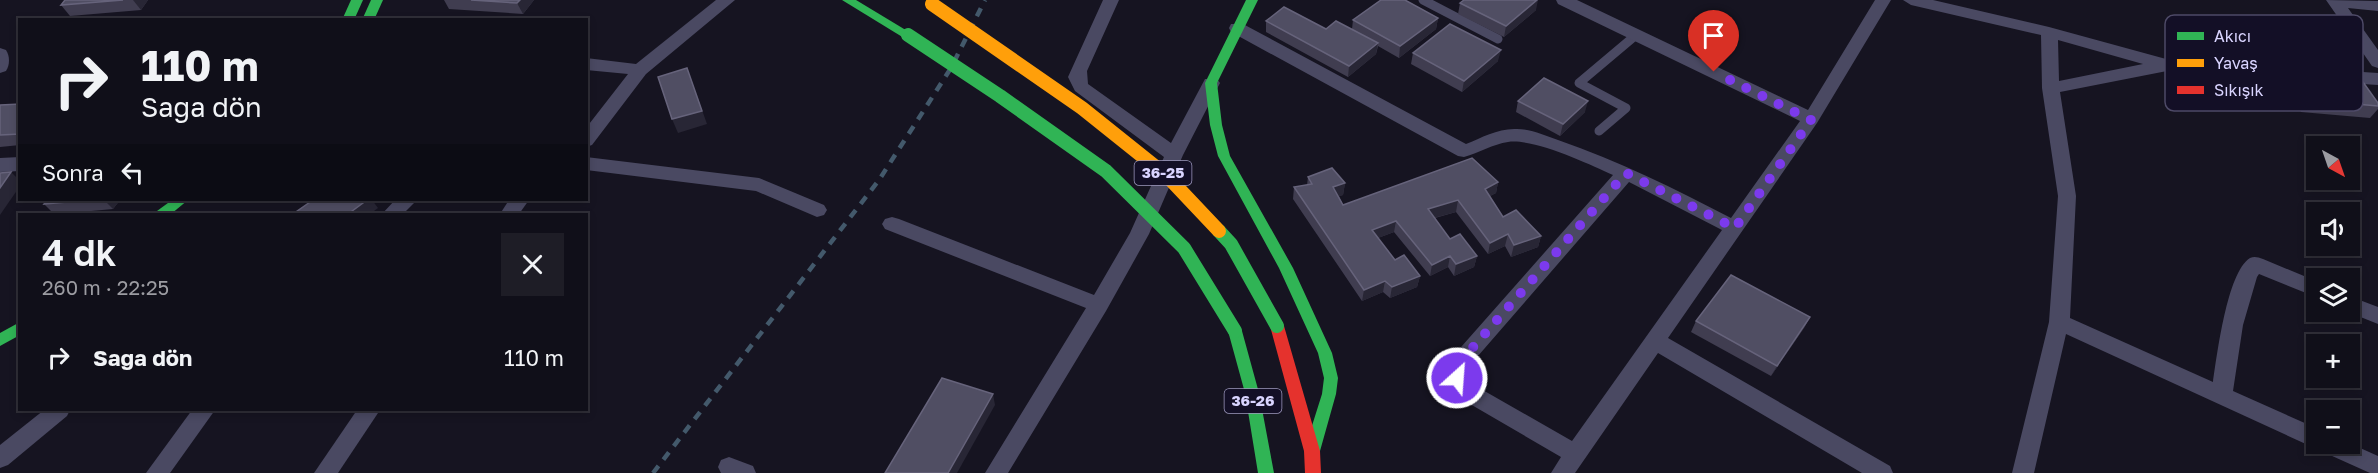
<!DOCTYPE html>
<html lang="tr">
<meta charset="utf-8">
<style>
:root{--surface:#100f19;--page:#1e1d26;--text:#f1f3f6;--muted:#9c9ca2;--line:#302f38}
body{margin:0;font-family:"Golos Text",sans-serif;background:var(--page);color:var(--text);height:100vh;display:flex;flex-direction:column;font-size:22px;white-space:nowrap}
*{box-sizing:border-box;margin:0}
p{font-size:20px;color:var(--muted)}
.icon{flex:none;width:33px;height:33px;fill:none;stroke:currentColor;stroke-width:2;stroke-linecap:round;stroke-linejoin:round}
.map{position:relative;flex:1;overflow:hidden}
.sheet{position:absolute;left:18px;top:213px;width:570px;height:198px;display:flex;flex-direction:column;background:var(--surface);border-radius:0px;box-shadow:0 3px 9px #0003,0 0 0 2px var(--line)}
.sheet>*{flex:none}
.banner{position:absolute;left:18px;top:18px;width:570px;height:183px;border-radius:0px;box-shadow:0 3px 9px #0003,0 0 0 2px var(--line);background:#100f19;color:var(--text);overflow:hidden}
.needle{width:39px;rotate:140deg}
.controls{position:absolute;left:2306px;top:136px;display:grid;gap:12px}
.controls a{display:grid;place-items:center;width:54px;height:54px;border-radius:0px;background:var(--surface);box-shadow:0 3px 9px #0003,0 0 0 2px var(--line);font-size:30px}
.pin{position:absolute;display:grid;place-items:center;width:51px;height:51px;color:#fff;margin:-62px -26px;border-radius:50% 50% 50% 0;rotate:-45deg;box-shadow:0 0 6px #0007}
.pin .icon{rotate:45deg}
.me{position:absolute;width:66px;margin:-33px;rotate:26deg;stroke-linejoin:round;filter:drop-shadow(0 0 4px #0008)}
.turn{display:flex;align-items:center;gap:21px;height:126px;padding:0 24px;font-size:27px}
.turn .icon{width:78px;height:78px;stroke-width:2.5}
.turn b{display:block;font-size:42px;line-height:51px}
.then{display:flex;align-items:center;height:57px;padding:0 24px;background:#0003;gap:12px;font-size:22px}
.round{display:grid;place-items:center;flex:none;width:63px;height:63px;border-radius:0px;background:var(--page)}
.headline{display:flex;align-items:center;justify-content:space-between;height:102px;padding:0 24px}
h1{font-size:36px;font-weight:600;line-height:45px}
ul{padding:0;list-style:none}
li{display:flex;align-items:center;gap:18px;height:84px;padding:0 24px}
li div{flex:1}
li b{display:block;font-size:22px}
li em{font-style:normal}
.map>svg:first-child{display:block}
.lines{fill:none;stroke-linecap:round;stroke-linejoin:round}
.lane{stroke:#4a4962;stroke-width:9}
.street{fill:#4a4962;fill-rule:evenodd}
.fast{fill:#30b455;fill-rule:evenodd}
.jam{fill:#e5322d;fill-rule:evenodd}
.rail{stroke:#43596b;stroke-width:4.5;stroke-dasharray:9 8;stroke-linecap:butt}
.fast-bridge{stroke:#30b455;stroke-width:14}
.slow-bridge{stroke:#ff9f0a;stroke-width:14}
.wall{fill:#403d50}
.shaded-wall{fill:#282635}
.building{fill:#504e63;stroke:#66637b;stroke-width:1.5}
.route{stroke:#7c3aed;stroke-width:10;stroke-dasharray:0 18}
.labels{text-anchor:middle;stroke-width:6;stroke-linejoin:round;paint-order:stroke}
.shield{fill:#130f26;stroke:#9e99be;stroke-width:1.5}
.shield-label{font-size:15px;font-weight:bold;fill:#d9d4ff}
.key{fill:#130f26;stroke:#4e4a67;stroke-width:1.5}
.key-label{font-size:16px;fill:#d9d4ff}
</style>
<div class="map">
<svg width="2378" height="473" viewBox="0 0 2378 473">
<rect width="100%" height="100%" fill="#161421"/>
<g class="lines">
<g class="lane">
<polyline points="1423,0 1498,39"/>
<polyline points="1599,131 1626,108 1579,83 1636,35"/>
</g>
<g class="street">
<polygon points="716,0 735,0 646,74 592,145 586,147 586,128 628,74 586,70 586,58 636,64"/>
<polygon points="1103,0 1119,0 1087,71 1088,84 1171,143 1205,79 1217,79 1220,83 1183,155 1149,234 1106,311 1008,473 985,473 1086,308 885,229 882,224 885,219 892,217 899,219 1094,295 1130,233 1164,157 1075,91 1068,77"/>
<path d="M1556,0H1577L1808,110L1875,0H1891L1817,123L1668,338L1890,466L1893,473H1862L1658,353L1575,473H1551L1561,457L1458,397L1446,378L1454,355L1613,175C1589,164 1534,138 1508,142C1493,144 1479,153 1464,157L1458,156L1231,32L1229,28L1231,24H1243L1466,144C1481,138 1497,129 1514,129C1529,128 1544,135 1558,140C1619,161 1675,189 1731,218L1800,121L1558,4ZM1629,182L1722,230L1572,441L1474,385L1468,377L1471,364Z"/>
<path d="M1903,0H1933L2049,27L2166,59L2378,73V85L2167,71L2060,92L2076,196L2070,318L2213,382C2217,356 2227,272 2250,258C2254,256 2258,257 2263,259L2316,281V297L2259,274L2257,277L2243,325L2233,391L2316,428V444L2349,443L2378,456V473H2370L2321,451L2319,446L2308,445L2066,334L2034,473H2012L2049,322L2058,196L2042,88L2041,35L1911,5ZM2058,40L2143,64L2059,81Z"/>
<polygon points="2326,0 2378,1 2378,11 2348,8 2378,50 2378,68 2372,66"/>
<path d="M0,48L6,50C10,56 10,65 6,71L0,73Z"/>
<polygon points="20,157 20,171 0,172 0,158"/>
<polygon points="586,157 759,178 824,205 827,210 824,215 817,217 756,191 586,170"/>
<polygon points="395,200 417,200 403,214 382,214"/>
<polygon points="509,200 529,200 519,214 500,214"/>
<polygon points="2349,296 2378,307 2378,324 2348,312"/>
<polygon points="44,410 70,410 67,416 8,465 0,468 0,445"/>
<polygon points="192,410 215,410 170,473 146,473"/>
<polygon points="357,410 380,410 338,473 314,473"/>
<polygon points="729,457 753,466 756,473 721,473 718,467 721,460"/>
</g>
<g class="fast">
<polygon points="351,0 363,0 354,20 342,20"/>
<polygon points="371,0 383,0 374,20 362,20"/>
<polygon points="842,0 856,0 914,35 908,39 904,38"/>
<polygon points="1246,0 1258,0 1217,83 1222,125 1230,156 1293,268 1332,353 1338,378 1336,394 1320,451 1317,456 1312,458 1307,456 1304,451 1322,394 1324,378 1318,353 1279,268 1218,156 1210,125 1205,83"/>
<polygon points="172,200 188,200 171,214 156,214 157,211"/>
<polygon points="20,322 20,335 0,346 0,333"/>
<polygon points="1235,325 1240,327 1242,331 1259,393 1274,473 1258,473 1245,393 1228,331 1230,327"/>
</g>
<polygon class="jam" points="1277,320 1282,322 1284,326 1320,451 1321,473 1305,473 1304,451 1270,326 1272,322"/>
<polyline class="rail" points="653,473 879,180 951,68 985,0"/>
<g class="fast-bridge">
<polyline points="908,35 1000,96 1106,171 1184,248 1235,331"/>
<polyline points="1219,231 1231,244 1277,326"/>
</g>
<polyline class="slow-bridge" points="932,4 1082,108 1167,176 1219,231"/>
</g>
<g class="wall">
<polygon points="65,0 148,0 141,10 70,16 61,5"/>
<polygon points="444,0 534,0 523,14 449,9"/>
<polygon points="1460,3 1536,10 1504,37 1458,14"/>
<polygon points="1438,18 1436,29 1399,58 1378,46 1376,54 1348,77 1266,32 1266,21 1326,29 1352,29 1353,20"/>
<polygon points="1413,53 1498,61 1462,92 1411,64"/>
<polygon points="2295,76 2378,103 2378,109 2370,118 2301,112 2286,87"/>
<polygon points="1518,101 1585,112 1560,136 1516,112"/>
<polygon points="20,104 20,145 0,147 0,105"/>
<polygon points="1308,177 1345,183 1343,195 1339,196 1343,205 1498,182 1496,193 1490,196 1503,217 1541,236 1538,247 1511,257 1505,246 1488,254 1456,212 1435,218 1450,239 1477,256 1474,267 1454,276 1448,267 1430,276 1394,232 1378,238 1395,260 1420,276 1417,287 1390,298 1383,292 1362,301 1293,199 1294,187 1307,185"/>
<polygon points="47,200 120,200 113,209 59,214 54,214 44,204"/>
<polygon points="1810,317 1804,328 1771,376 1691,332 1696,321"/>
</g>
<g class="shaded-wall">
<polygon points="133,0 148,0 141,10"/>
<polygon points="520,0 534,0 523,14 517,3"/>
<polygon points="1537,0 1538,0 1536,10 1504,37 1506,26"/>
<polygon points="1438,18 1436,29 1399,58 1400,46"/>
<polygon points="1378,43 1376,54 1348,77 1349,66"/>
<polygon points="1501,50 1498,61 1462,92 1464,81"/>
<polygon points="687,68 707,124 678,133 672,119"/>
<polygon points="1588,101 1585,112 1560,136 1563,124"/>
<polygon points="11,172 20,181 20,186 0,215 0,188"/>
<polygon points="1498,182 1496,193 1482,200 1485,189"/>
<polygon points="1345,183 1343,195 1332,199 1333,187"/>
<polygon points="104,200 120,200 113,209"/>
<polygon points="367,200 372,200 378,208 370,214 348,214"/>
<polygon points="1458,200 1456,212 1426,220 1428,209"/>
<polygon points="1396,221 1394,232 1370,241 1372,230"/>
<polygon points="1508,234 1505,246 1488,254 1490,243"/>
<polygon points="1541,236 1538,247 1511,257 1514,245"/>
<polygon points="1450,256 1448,267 1430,276 1432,265"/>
<polygon points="1477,256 1474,267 1454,276 1456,264"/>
<polygon points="1420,276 1417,287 1390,298 1392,287"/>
<polygon points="1385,281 1383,292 1362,301 1364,290"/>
<polygon points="1810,317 1804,328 1771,376 1777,366"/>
<polygon points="993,394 995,405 957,473 948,473"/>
</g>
<g class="building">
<polygon points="65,0 123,0 61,5"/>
<polygon points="471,0 520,0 517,3"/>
<polygon points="1381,0 1405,0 1438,18 1400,46 1353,20"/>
<polygon points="1464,0 1537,0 1506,26 1460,3"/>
<polygon points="1284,7 1326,29 1336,21 1378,43 1349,66 1266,21"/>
<polygon points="1450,24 1501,50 1464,81 1413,53"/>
<polygon points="687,68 702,111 672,119 658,77"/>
<polygon points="2295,76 2363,82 2378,103 2378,106 2311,100"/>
<polygon points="1544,78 1588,101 1563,124 1518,101"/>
<polygon points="20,104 20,134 0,135 0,105"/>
<polygon points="1472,158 1498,182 1485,189 1503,217 1516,210 1541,236 1514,245 1508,234 1490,243 1458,200 1428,209 1450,239 1460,234 1477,256 1456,264 1450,256 1432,265 1396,221 1372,230 1395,260 1404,255 1420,276 1392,287 1385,281 1364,290 1294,187 1312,184 1308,177 1332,168 1345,183 1333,187 1343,205"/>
<polygon points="11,172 0,188 0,173"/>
<polygon points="47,200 89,200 44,204"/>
<polygon points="313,200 367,200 348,214 293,214"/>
<polygon points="1731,275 1810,317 1777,366 1696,321"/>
<polygon points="942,378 993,394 948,473 885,473"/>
</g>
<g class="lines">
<polyline class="route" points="1457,378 1461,361 1626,173 1735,228 1811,120 1714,72"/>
</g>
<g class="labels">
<g class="shield">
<rect x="1134.5" y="161" width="57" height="24" rx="4.5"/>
<rect x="1224.5" y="389" width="57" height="24" rx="4.5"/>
</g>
<g class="shield-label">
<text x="1163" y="178">36-25</text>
<text x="1253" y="406">36-26</text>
</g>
</g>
<rect x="2165" y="15" width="198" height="96" rx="9" class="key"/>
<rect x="2177" y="32" width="27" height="8" fill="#30b455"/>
<rect x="2177" y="59" width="27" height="8" fill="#ff9f0a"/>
<rect x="2177" y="86" width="27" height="8" fill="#e5322d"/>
<g class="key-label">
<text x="2214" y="42">Akıcı</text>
<text x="2214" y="69">Yavaş</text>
<text x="2214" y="96">Sıkışık</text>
</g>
</svg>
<div class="controls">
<a><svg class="needle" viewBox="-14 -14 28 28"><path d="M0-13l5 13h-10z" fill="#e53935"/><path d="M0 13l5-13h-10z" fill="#9c9ca2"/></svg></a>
<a><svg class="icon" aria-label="sound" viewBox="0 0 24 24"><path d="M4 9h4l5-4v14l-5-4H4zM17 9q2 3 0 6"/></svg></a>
<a><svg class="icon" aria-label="layers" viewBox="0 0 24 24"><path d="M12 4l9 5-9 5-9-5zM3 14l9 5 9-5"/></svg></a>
<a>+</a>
<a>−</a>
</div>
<div class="pin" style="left:1714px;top:72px;background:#d93025"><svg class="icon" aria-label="arrive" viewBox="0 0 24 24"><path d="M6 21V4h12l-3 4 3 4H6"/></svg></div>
<svg class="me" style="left:1457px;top:378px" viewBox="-20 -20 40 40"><circle r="17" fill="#7c3aed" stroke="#fff" stroke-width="3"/><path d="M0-11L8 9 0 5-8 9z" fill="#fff"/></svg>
<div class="banner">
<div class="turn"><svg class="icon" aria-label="right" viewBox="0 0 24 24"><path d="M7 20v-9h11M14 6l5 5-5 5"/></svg><div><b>110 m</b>Sağa dön</div></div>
<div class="then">Sonra<svg class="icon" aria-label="left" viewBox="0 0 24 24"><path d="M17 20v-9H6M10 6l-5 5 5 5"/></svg></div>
</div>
<section class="sheet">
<div class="headline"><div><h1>4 dk</h1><p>260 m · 22:25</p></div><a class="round"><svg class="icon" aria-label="close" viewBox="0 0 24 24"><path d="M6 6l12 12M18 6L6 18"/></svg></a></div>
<ul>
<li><svg class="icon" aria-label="right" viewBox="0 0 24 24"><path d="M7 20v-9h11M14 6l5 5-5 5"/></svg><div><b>Sağa dön</b></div><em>110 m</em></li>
</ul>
</section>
</div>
